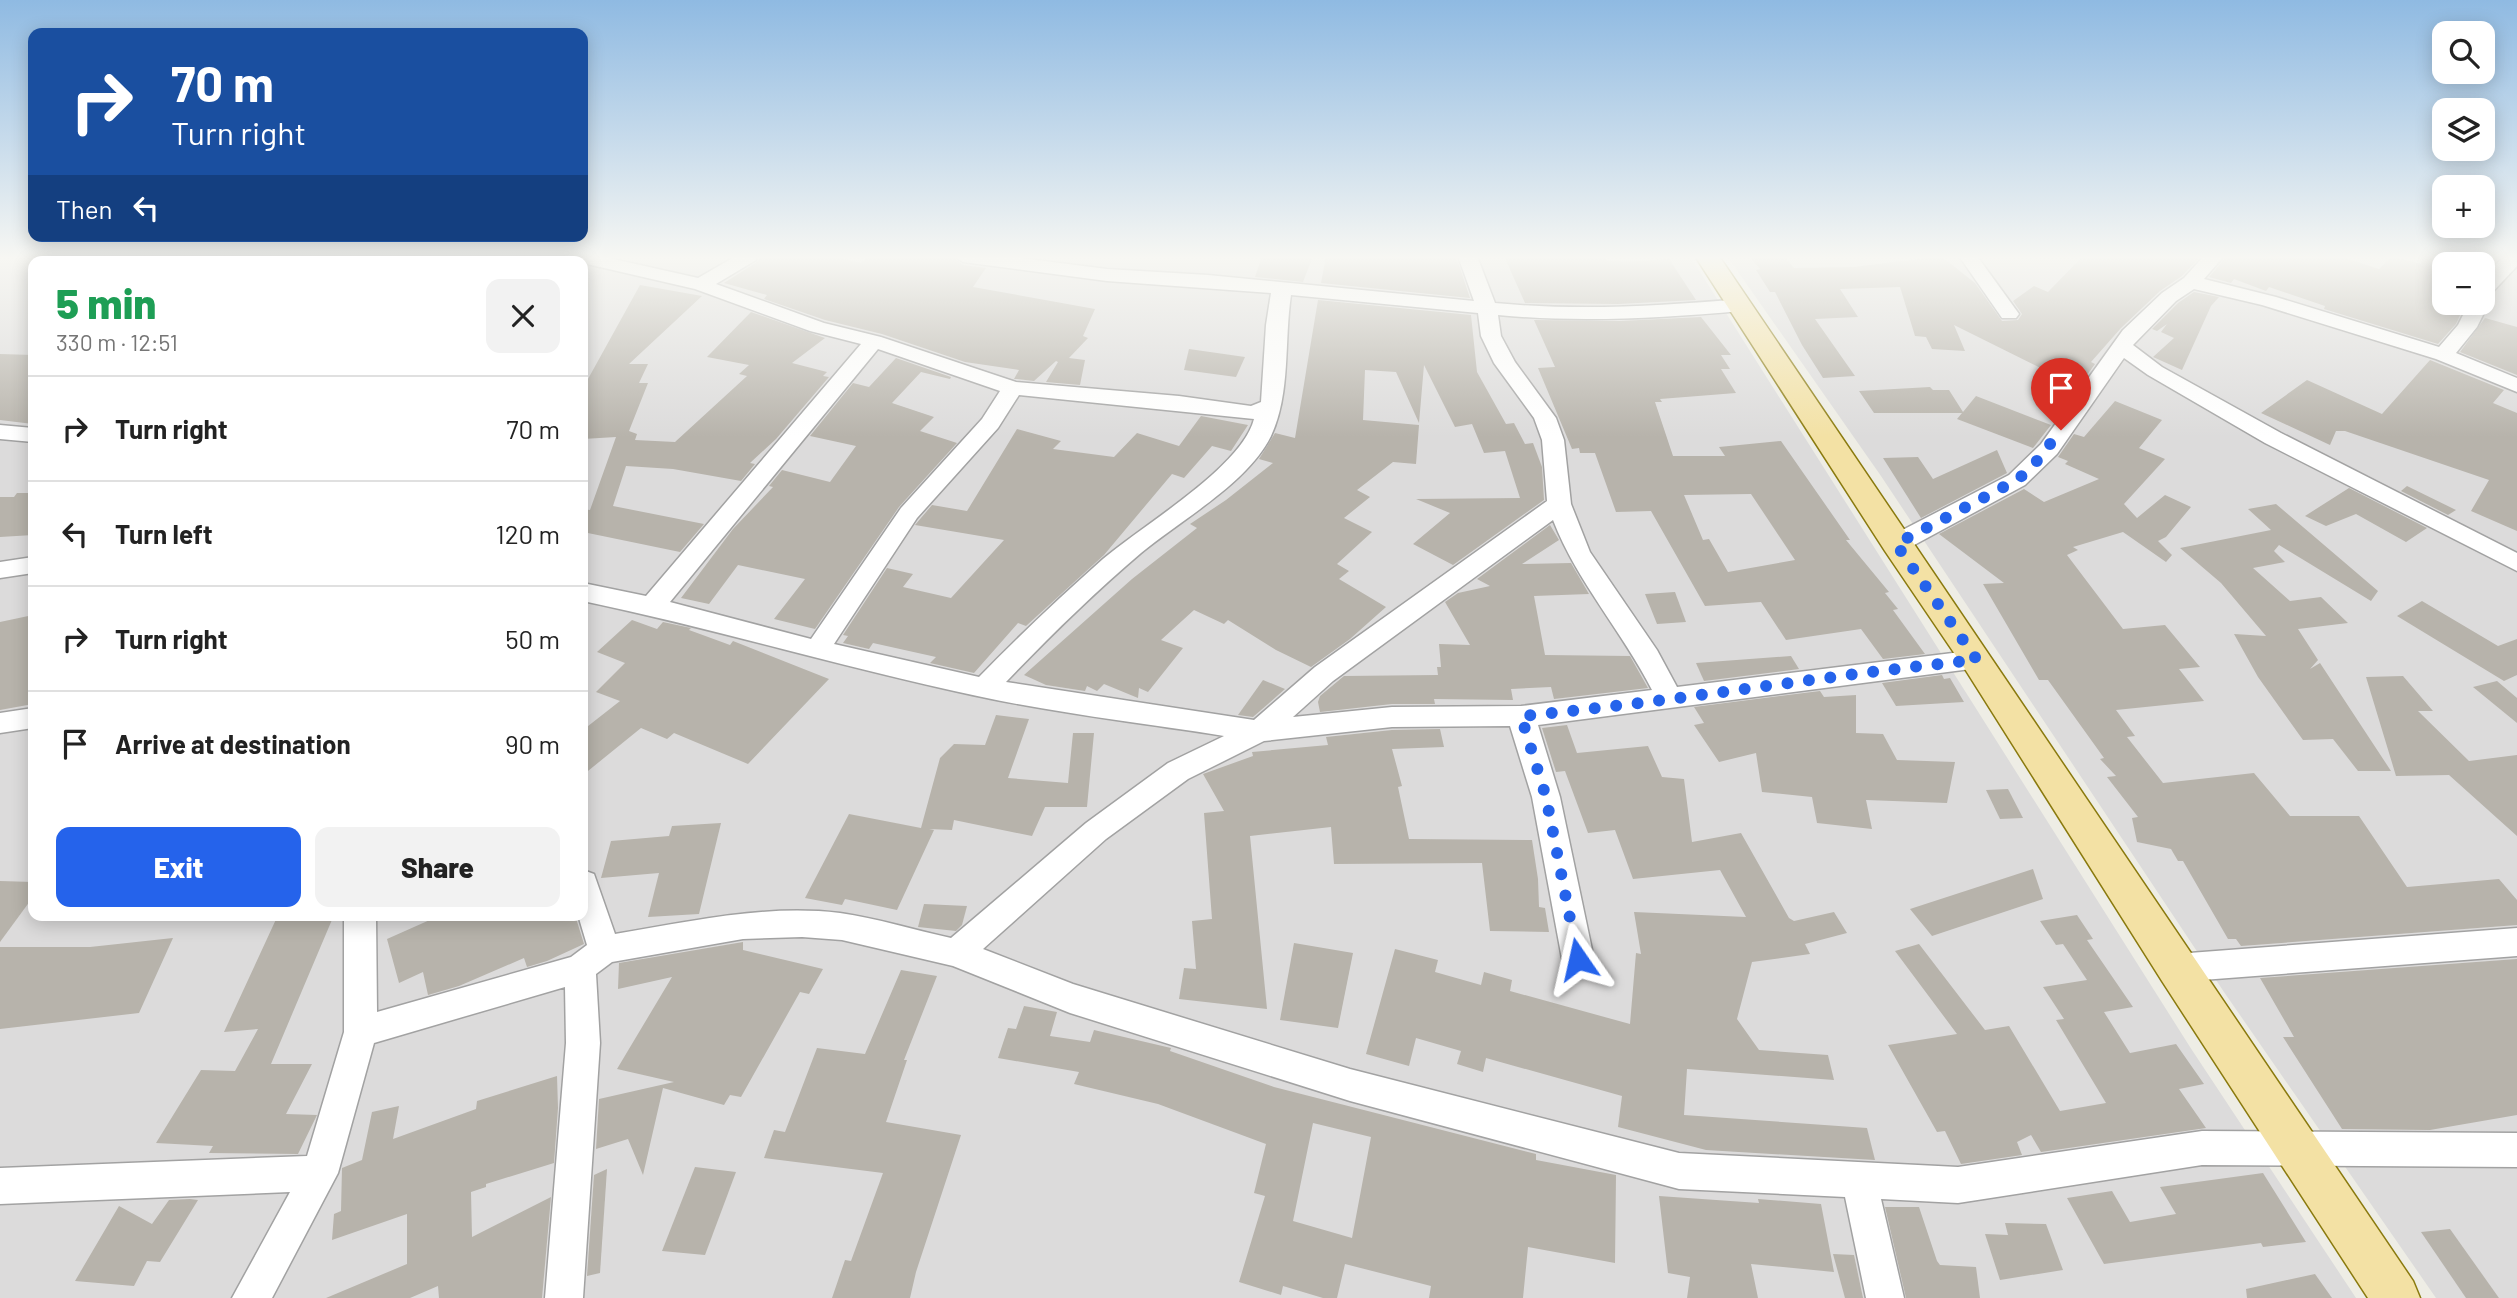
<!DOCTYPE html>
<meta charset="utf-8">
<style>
:root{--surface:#fff;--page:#f2f2f2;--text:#222;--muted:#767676;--line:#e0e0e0;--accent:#2563eb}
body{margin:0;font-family:Barlow,sans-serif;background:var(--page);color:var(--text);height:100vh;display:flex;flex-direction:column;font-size:26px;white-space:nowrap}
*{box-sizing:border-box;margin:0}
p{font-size:23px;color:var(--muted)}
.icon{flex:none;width:38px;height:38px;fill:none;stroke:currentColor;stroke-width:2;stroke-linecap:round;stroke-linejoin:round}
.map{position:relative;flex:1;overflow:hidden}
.panel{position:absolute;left:28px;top:256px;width:560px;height:665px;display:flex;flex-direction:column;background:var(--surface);border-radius:14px;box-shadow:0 4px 18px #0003}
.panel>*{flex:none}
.banner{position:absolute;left:28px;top:28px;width:560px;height:214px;border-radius:14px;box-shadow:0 4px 18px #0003;background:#1a4fa0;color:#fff;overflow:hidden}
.fabs{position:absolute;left:2432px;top:21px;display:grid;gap:14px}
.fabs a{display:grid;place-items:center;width:63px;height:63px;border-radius:14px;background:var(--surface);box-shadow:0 4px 18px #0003;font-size:35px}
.pin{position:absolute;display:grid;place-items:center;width:60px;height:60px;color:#fff;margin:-72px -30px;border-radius:50% 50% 50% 0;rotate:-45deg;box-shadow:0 0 7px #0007}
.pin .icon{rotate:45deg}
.me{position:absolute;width:77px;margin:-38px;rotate:349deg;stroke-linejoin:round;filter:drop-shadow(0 0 5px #0008)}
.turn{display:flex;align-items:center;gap:24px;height:147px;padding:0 28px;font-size:32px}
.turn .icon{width:91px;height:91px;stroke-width:2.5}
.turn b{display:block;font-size:49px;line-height:60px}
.then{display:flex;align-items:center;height:66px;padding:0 28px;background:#0003;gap:14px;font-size:26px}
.round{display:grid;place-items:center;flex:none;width:74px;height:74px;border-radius:14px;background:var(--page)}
.summary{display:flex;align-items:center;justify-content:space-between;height:119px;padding:0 28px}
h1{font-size:42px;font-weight:800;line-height:52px;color:#1e9e55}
.action{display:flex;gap:14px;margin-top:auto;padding:14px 28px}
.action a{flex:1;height:80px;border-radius:14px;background:var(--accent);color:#fff;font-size:28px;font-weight:800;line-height:80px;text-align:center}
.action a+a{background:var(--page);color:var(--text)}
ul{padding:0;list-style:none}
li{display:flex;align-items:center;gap:21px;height:105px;padding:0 28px;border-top:2px solid var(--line)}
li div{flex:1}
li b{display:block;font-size:26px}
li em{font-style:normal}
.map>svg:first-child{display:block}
.residential{fill:#dcdbdb;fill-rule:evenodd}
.building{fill:#b7b3ab;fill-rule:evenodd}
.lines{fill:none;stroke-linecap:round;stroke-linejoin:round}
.minor-casing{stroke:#a2a2a2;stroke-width:3}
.major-casing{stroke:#8a7a0e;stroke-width:3}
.minor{fill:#fff;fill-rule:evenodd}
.major{fill:#f3e1a4;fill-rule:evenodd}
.route{stroke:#2563eb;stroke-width:12;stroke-dasharray:0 21.6}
</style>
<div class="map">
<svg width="2517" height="1298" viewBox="0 0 2517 1298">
<rect width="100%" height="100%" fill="#eeede5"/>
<g class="residential">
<path d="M0,256H1690L2190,1047L2356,1298H0ZM33,261H583V915H33Z"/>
<path d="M1727,256H2517V1298H2436L2224,992L1881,476ZM2445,264H2483V303H2445Z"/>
</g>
<g class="building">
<polygon points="761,256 833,256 860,263 869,256 951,256 963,265 986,268 973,287 1095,309 1083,336 1088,338 1069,358 1085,360 1080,385 1046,382 1058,362 1056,361 1034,381 1017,379 1014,379 1019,370 965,362 882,334 825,320 764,299 767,295 724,283 757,262"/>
<polygon points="1262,256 1313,256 1303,282 1255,277"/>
<polygon points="1326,256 1456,256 1470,298 1321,283"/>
<polygon points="1504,256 1604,256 1607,261 1619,260 1621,262 1669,259 1696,300 1618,304 1525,303"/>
<polygon points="1749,256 1784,256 1794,268 1854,267 1941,256 1975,283 2002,321 2018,320 2022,314 2013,301 2034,286 2048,292 2083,256 2201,256 2182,276 2160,291 2121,328 2091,362 2095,364 2084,379 2075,385 1954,325 1965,351 1932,349 1926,337 1915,336 1900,287 1840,289 1858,317 1815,319 1855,376 1823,378 1802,345 1775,292 1770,292 1756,270 1760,269"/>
<polygon points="2227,256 2339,256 2379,269 2392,256 2421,264 2422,256 2485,256 2479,264 2445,264 2445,303 2465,304 2456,324 2438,344 2324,309 2325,306 2269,287 2266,291 2234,279 2231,283 2209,277"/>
<polygon points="640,285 702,296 629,364 648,364 639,383 648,383 629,431 637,434 635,440 675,442 747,376 739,374 749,365 707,357 751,312 825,338 792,363 827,372 823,376 829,377 776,439 750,463 755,464 741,481 673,469 626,466 613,506 704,524 680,552 583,532 583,509 590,510 616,437 583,439 583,388"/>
<polygon points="2194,292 2219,297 2211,306 2182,370 2153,357 2174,338 2161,332 2167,324 2157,331 2152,329 2178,303"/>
<polygon points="1318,300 1471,315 1477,372 1506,424 1514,423 1525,444 1533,443 1542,467 1544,500 1453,565 1413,544 1450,513 1416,499 1520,498 1505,451 1484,453 1472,424 1455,427 1424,365 1419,423 1396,372 1365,370 1363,420 1419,425 1416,464 1393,462 1357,490 1370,497 1344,518 1372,532 1337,564 1349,571 1339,579 1386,607 1350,639 1311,667 1276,650 1228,620 1224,624 1194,610 1161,640 1183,648 1148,692 1139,688 1138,698 1104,684 1097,691 1087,686 1085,691 1046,685 1024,675 1132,579 1197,528 1190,524 1226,500 1273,463 1259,459 1275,433 1295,438"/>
<path d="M1701,317L1731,355H1721L1730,369H1721L1736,393L1660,399L1662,402H1655L1673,456H1725L1719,447L1781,441L1850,540H1846L1889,592L1885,593L1898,609L1893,610L1925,654L1883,659L1861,629L1786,640L1761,602L1705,606L1651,511L1616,512L1595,453H1580L1579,448L1572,449L1538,368L1555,367L1534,320L1620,321ZM1751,494L1795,560L1728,572L1709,539L1703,540L1684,495Z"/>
<polygon points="2485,318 2517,327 2517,375 2460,352"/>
<polygon points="1189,349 1245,357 1236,377 1184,370"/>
<polygon points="0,354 33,355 33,424 0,420"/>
<polygon points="896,358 951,377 950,379 921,372 892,403 934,417 920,431 957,443 899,507 815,629 774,619 805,579 738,565 709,604 681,598 733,529 773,487 769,486 782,470 830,482 856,446 810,436 853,383 869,387"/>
<polygon points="2430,360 2504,390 2493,403 2517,413 2517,531 2471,511 2489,480 2345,431 2336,431 2330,445 2261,413 2307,380 2382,414"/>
<polygon points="1930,387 1933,390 1949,390 1963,412 1976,396 2051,425 2033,448 1957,419 1962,413 1874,413 1859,391"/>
<polygon points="2115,401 2162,420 2139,448 2165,459 2124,504 2137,518 2165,495 2191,507 2166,537 2158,541 2172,555 2166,562 2123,532 2073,547 2078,550 2067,555 2123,629 2165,625 2200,667 2179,669 2204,701 2116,710 2135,736 2127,737 2163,783 2254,773 2290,816 2359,816 2407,887 2499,879 2517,900 2517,925 2241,946 2236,939 2228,939 2183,861 2178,861 2171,849 2137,842 2132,818 2138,817 2107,777 2116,776 2100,759 2104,758 2048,680 2039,680 1983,584 2004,583 1939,534 2024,489 2044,502 2099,479 2065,464 2068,461 2058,457 2074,434 2084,437"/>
<polygon points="1201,416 1248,425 1231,451 1212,446 1184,478 1172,474 1104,555 1026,626 1018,623 974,673 930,663 936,657 873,643 869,649 843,643 848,636 843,635 887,568 913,574 903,587 951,598 1004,540 915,525 932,505 967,511 1017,429 1061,441 1053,449 1114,457 1137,433 1179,446"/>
<polygon points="1997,450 2007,473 1921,518 1883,458 1918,457 1933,479"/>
<polygon points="2407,486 2456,510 2448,515 2401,491"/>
<polygon points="2349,488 2427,528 2406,542 2356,514 2326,526 2305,516"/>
<polygon points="17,493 33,493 33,535 0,537 0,497 14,497"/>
<polygon points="2276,504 2378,591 2371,601 2279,545 2274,551 2285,562 2253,568 2290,601 2321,597 2348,623 2298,629 2318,660 2310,669 2320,663 2391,771 2358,771 2333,739 2303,740 2258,677 2234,634 2266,636 2221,583 2180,548 2271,530 2248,509"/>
<polygon points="1550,525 1559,540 1522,564 1571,563 1589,594 1534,596 1545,655 1630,656 1648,688 1554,699 1551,687 1511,689 1513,700 1434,699 1435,704 1392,704 1320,712 1318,702 1320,696 1344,676 1438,675 1437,667 1441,667 1439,644 1470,645 1445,602 1458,593 1490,586 1477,579"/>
<polygon points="1675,592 1686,622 1657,624 1645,594"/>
<polygon points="2422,601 2498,646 2517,639 2517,675 2504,681 2397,616"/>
<polygon points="33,615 33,704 0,710 0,622"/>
<polygon points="632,620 657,629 663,622 691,628 689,630 730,645 733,641 829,679 748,764 674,733 667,739 641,728 583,775 583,730 620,701 596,692 625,663 597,652"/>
<polygon points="1791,656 1799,669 1704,681 1696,663"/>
<polygon points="1942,675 1944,679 1950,678 1964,702 1896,706 1882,683"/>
<polygon points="2403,676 2433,711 2418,711 2469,761 2517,755 2517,836 2449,775 2396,776 2366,677"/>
<polygon points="1263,680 1285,689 1253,717 1238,715"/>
<polygon points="2497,681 2517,698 2517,723 2473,687"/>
<polygon points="1820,691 1824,697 1856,695 1856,733 1883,734 1897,760 1955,762 1947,803 1866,800 1872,829 1817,823 1812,797 1762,792 1756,753 1719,762 1694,725 1704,723 1694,707"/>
<polygon points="996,715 1029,719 1008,778 1068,783 1073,733 1094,733 1087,807 1045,807 1032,836 954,820 952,830 929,829 934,830 897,910 845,899 842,905 805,898 849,814 921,828 940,758 954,744 985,745"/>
<polygon points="1567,725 1577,753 1648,746 1662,777 1684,779 1692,842 1741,833 1789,918 1794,921 1834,912 1847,933 1805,944 1810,954 1752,962 1737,1019 1759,1050 1828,1055 1834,1080 1687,1069 1684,1115 1867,1128 1875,1160 1706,1150 1618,1127 1622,1096 1486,1058 1483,1072 1457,1064 1461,1051 1416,1038 1409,1066 1366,1054 1395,949 1438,960 1435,972 1481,985 1484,972 1512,980 1510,991 1630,1024 1636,953 1641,954 1634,912 1746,917 1720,870 1633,879 1615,830 1588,833 1565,771 1556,772 1542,728"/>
<polygon points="1440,729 1444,747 1392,749 1402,786 1398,787 1409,839 1532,840 1538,879 1539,907 1545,908 1549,932 1490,931 1482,863 1334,864 1331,827 1250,836 1267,1009 1179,999 1184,968 1196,969 1192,921 1212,919 1204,813 1224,811 1203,774 1253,756 1252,752 1328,745 1326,737 1392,730"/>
<polygon points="2008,789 2023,818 2000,819 1986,790"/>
<polygon points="721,823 699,914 648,917 659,873 601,878 611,841 669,836 672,826"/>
<polygon points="2033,869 2043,899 1932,936 1910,909"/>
<polygon points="0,881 33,882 33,897 0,942"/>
<polygon points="924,904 967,906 962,925 956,931 918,927"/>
<polygon points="278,915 334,915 271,1064 312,1064 286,1114 317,1115 298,1154 209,1153 213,1146 156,1143 201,1070 235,1071 258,1029 224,1032"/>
<polygon points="441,915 575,915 584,944 547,961 527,967 524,958 459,986 428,995 423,972 399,983 387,939"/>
<polygon points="2077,915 2093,939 2087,940 2133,1007 2104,1012 2130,1053 2176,1044 2204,1084 2179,1089 2206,1128 2041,1152 2031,1135 2017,1142 2022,1155 1961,1164 1945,1131 1937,1132 1888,1045 1957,1034 1895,951 1919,944 1985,1030 2009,1026 2060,1111 2106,1103 2056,1020 2064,1019 2043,987 2087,980 2063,944 2056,945 2040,921"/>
<polygon points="173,938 139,1013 0,1029 0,947 90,947"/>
<polygon points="743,942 743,950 823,969 809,994 800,992 741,1097 730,1095 724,1105 663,1088 643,1175 628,1139 596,1149 599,1099 674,1082 617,1069 672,977 618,989 619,963"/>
<polygon points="1294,943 1353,953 1338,1028 1280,1020"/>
<polygon points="2517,959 2517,1115 2430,1130 2342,1129 2283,1037 2294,1037 2260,978"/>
<polygon points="901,970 937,976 904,1060 907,1060 886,1122 961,1135 916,1272 910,1298 832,1298 845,1260 851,1261 883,1173 764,1158 774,1130 785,1132 817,1048 865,1054"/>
<path d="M1024,1006L1057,1012L1050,1036L1090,1042L1094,1030L1171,1048L1170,1051L1274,1087L1536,1154V1160L1616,1175L1615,1263L1528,1247L1523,1298H1429L1431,1286L1345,1264L1337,1298H1323L1283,1286L1281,1295L1239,1282L1265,1196L1254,1193L1266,1144L1158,1104L1074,1084L1079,1072L998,1058L1008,1028L1016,1029ZM1313,1123L1371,1137L1352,1238L1293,1221Z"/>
<polygon points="557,1076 558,1108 554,1163 486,1184 486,1187 471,1192 472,1237 551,1197 542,1298 439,1298 438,1286 410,1298 326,1298 407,1264 407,1214 332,1240 334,1214 341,1211 342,1168 362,1160 372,1112 399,1106 393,1139 476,1109 477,1101"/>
<polygon points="695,1167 736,1172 705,1255 662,1251"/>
<polygon points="607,1169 600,1273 587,1276 594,1175"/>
<polygon points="2263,1173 2306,1242 2263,1247 2261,1243 2104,1264 2067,1198 2112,1191 2130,1222 2176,1214 2160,1187"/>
<polygon points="1659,1196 1759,1203 1758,1199 1821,1204 1834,1272 1751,1264 1758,1298 1687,1298 1690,1277 1668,1273"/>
<polygon points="190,1199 198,1200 160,1262 147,1261 134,1286 75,1281 119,1206 152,1224 169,1200"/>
<polygon points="1885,1207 1919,1207 1937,1261 1940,1265 1976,1267 1980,1298 1906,1298"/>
<polygon points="2005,1223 2046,1224 2063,1270 2000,1280 1985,1234 2008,1235"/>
<polygon points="2450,1229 2499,1298 2466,1298 2421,1232"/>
<polygon points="1833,1254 1854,1255 1863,1298 1845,1298"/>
<polygon points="2315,1274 2332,1298 2247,1298 2246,1289"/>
</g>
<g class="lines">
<defs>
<g id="minor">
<polygon points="346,256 365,256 363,261 344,261"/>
<path d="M572,256H600L698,278L736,256H758L756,260L716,284L824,323L881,337L1016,382L1179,396L1251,406L1261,402L1266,325L1271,293L1107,281L963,262L953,256H1004L1107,269L1208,275L1474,301L1458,256H1477L1495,303C1578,311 1658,306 1741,299L1748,301L1751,305L1748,309L1741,311C1660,318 1580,323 1498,315L1501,336L1515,362L1556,418L1564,440L1571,504L1590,552L1657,650L1677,687L1977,650L1986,653L1990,660L1986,667L1538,725L1560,797L1594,959L1589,969L1578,973L1567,969L1562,959L1532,797L1510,726L1392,727L1264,741L1188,779L1106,839L983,949L1073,984L1350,1069L1679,1153L1958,1167L2202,1131L2517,1133V1167L2202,1165L1958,1203L1881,1199L1904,1298H1866L1845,1197L1679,1189L1350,1101L1070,1013L953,966L842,940L802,937L743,939L612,962L596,974L600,1043L583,1298H545L566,1043L565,987L374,1043L338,1173L272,1298H232L290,1192L0,1204V1168L307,1156L344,1032V915H376L377,1012L571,957L587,945L578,915H583V870L594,874L615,934C689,922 764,904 840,913C877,918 914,930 951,938L1086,823L1168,763L1224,736C1143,723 1061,714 982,697C848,669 717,629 583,601V583L646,596L861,344L810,331L695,289L574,261ZM1291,295L1478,313L1481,336L1494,363L1534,418L1542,440L1547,501L1315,667L1254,720L1006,682C1049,637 1094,593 1141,553C1181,520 1248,483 1271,436C1291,393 1284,341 1291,295ZM878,349L1000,391L982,419L901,508L811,639L670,602ZM1019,395L1254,419C1242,467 1143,525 1103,559C1060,597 1019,636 979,677L834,644L917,518L998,428ZM1553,520C1577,582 1622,631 1652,690L1521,706L1392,707L1293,717L1333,681Z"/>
<polygon points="1959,256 1977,256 2019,314 2016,318 2002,318"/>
<path d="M2204,256H2224L2204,279L2276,297L2439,347L2458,325L2469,303H2483C2483,277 2485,272 2506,256H2517V266L2486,299L2489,303L2477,327L2456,353L2517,378V392L2436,359L2262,305L2194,289L2176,301L2133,345L2162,367L2281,433L2517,553V571L2265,443L2148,375L2124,358L2057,454L2025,485L1905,550L1896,552L1887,550L1884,544L1887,538L2009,475L2041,444L2123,330L2162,293L2184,278Z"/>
<polygon points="0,425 33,428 33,442 0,439"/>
<polygon points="33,557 33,573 0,578 0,562"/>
<polygon points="33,708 33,728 0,733 0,713"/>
<polygon points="2517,928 2517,956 2176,982 2165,978 2160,968 2165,958 2176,954"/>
</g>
<polygon id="major" points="1695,256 1719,256 2413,1281 2420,1298 2368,1298 2162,981 1965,669 1885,551"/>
</defs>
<use href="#minor" class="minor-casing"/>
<use href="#major" class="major-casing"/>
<use href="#minor" class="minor"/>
<use href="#major" class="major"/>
</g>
<linearGradient id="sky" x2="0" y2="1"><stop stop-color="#8fbae2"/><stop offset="0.59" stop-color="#f7f7f3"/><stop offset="1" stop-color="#f7f7f3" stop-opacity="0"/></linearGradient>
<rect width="2517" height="437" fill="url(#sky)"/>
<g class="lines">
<path class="route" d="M1578,959L1546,797L1521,716C1674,702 1825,675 1977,660L1896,544L2017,480L2033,466L2061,430"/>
</g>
</svg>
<div class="fabs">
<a><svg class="icon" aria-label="search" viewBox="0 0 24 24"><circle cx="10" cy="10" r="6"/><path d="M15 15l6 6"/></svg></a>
<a><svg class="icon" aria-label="layers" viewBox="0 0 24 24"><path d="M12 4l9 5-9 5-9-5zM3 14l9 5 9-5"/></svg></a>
<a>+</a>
<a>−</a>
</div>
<div class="pin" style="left:2061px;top:430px;background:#d93025"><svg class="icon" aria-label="arrive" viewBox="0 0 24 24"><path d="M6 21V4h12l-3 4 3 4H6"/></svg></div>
<svg class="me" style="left:1578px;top:959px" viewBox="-20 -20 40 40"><path d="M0-17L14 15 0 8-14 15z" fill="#2563eb" stroke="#fff" stroke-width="4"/></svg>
<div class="banner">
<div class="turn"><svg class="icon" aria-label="right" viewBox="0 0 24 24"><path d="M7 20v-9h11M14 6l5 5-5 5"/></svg><div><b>70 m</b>Turn right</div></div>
<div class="then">Then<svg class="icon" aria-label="left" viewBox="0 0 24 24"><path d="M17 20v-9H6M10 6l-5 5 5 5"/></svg></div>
</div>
<section class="panel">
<div class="summary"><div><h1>5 min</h1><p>330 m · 12:51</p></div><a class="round"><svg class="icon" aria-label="close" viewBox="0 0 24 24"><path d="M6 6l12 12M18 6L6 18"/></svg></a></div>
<ul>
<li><svg class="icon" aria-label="right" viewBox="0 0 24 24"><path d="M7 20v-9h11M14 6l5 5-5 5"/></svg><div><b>Turn right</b></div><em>70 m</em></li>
<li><svg class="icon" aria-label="left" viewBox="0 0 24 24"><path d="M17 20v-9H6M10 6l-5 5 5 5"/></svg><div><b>Turn left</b></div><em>120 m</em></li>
<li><svg class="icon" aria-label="right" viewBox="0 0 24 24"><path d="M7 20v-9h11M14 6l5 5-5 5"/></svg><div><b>Turn right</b></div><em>50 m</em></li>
<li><svg class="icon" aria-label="arrive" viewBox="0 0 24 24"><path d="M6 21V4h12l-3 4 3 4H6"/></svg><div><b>Arrive at destination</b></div><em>90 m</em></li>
</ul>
<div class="action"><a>Exit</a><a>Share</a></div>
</section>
</div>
